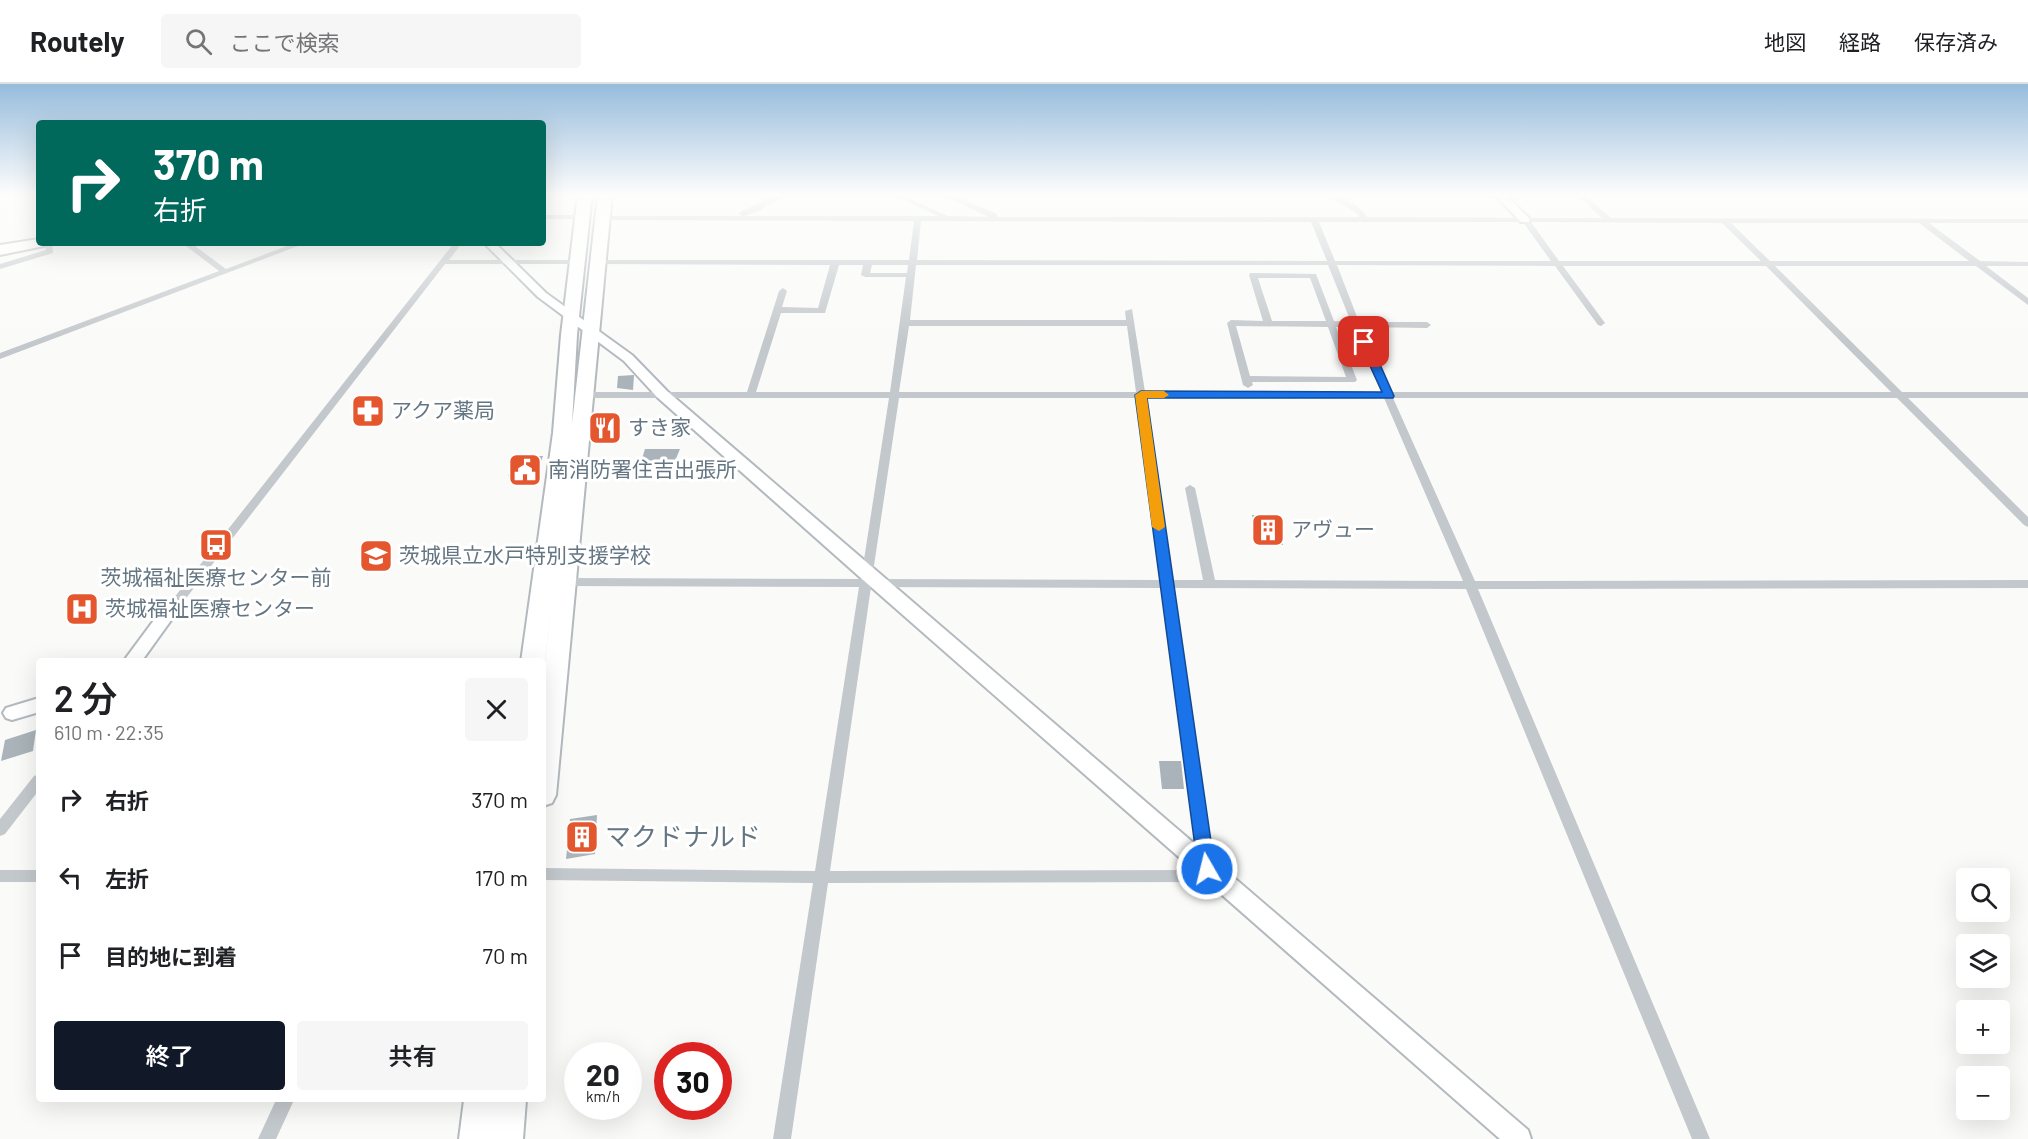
<!DOCTYPE html>
<html lang="ja">
<meta charset="utf-8">
<style>
:root{--surface:#fff;--page:#f6f6f6;--text:#202124;--muted:#757577;--line:#e0e0e0;--accent:#111827}
body{margin:0;font-family:Barlow,"Noto Sans JP",sans-serif;background:var(--page);color:var(--text);height:100vh;display:flex;flex-direction:column;font-size:22px;white-space:nowrap}
*{box-sizing:border-box;margin:0}
p{font-size:20px;color:var(--muted)}
.icon{flex:none;width:33px;height:33px;fill:none;stroke:currentColor;stroke-width:2;stroke-linecap:round;stroke-linejoin:round}
.map{position:relative;flex:1;overflow:hidden}
.drawer{position:absolute;left:36px;top:574px;width:510px;height:444px;display:flex;flex-direction:column;background:var(--surface);border-radius:6px;box-shadow:0 6px 24px #0002}
.drawer>*{flex:none}
.banner{position:absolute;left:36px;top:36px;width:510px;height:126px;border-radius:6px;box-shadow:0 6px 24px #0002;background:#00695c;color:#fff;overflow:hidden}
.fabs{position:absolute;left:1956px;top:784px;display:grid;gap:12px}
.fabs a{display:grid;place-items:center;width:54px;height:54px;border-radius:6px;background:var(--surface);box-shadow:0 6px 24px #0002;font-size:30px}
.speed{position:absolute;left:564px;top:958px;display:flex;gap:12px;font-size:30px;font-weight:700;text-align:center}
.speed>*{display:grid;place-content:center;width:78px;height:78px;border-radius:50%;background:var(--surface);box-shadow:0 6px 24px #0002;line-height:1}
.speed small{font-size:15px;font-weight:400}
.speed .limit{border:9px solid #d22;background:#fff;color:#111}
.pin{position:absolute;display:grid;place-items:center;width:51px;height:51px;color:#fff;margin:-26px;border-radius:12px;box-shadow:0 3px 9px #0006}
.me{position:absolute;width:66px;margin:-33px;rotate:352deg;stroke-linejoin:round;filter:drop-shadow(0 0 4px #0008)}
.turn{display:flex;align-items:center;gap:21px;height:126px;padding:0 18px;font-size:27px}
.turn .icon{width:78px;height:78px;stroke-width:2.5}
.turn b{display:block;font-size:42px;line-height:51px}
.round{display:grid;place-items:center;flex:none;width:63px;height:63px;border-radius:6px;background:var(--page)}
.head{display:flex;align-items:center;justify-content:space-between;height:102px;padding:0 18px}
h1{font-size:36px;font-weight:600;line-height:45px}
.button{display:flex;gap:12px;margin-top:auto;padding:12px 18px}
.button a{flex:1;height:69px;border-radius:6px;background:var(--accent);color:#fff;font-size:24px;font-weight:600;line-height:69px;text-align:center}
.button a+a{background:var(--page);color:var(--text)}
ul{padding:0;list-style:none}
li{display:flex;align-items:center;gap:18px;height:78px;padding:0 18px}
li div{flex:1}
li b{display:block;font-size:22px}
li em{font-style:normal}
header{display:flex;align-items:center;gap:36px;box-sizing:border-box;height:84px;padding:0 30px;background:var(--surface);border-bottom:2px solid var(--line)}
header strong{font-size:28px}
nav{display:flex;gap:33px;margin-inline-start:auto;font-size:21px}
.search{width:420px;height:54px;background:var(--page);display:flex;align-items:center;gap:15px;box-sizing:border-box;padding:0 21px;border-radius:6px;color:var(--muted);font-size:22px}
.map>svg:first-child{display:block}
.building{fill:#aab3b9}
.lines{fill:none;stroke-linecap:round;stroke-linejoin:round}
.secondary-casing{stroke:#b3babf;stroke-width:4}
.highway-casing{stroke:#b4b9bd;stroke-width:4}
.street{fill:#c3c8cc;fill-rule:evenodd}
.secondary{fill:#fff;fill-rule:evenodd}
.highway{fill:#fff;fill-rule:evenodd}
.route{fill:#1a73e8;stroke:#114b97;stroke-width:1.5}
.slow{fill:#f59e0b}
.labels{text-anchor:middle;stroke-width:6;stroke-linejoin:round;paint-order:stroke}
.poi-label{font-size:21px;fill:#657683;stroke:#fff;text-anchor:start}
.near-poi-label{font-size:26px;fill:#657683;stroke:#fff;text-anchor:start}
</style>
<header>
<strong>Routely</strong>
<div class="search"><svg class="icon" aria-label="search" viewBox="0 0 24 24"><circle cx="10" cy="10" r="6"/><path d="M15 15l6 6"/></svg>ここで検索</div>
<nav><a>地図</a><a>経路</a><a>保存済み</a></nav>
</header>
<div class="map">
<svg width="2028" height="1055" viewBox="0 0 2028 1055">
<rect width="100%" height="100%" fill="#fafaf8"/>
<g class="building">
<polygon points="634,291 633,306 617,304 618,292"/>
<polygon points="645,365 680,365 672,384 639,384"/>
<polygon points="519,372 543,372 535,392 508,392"/>
<polygon points="1252,431 1276,431 1283,461 1259,461"/>
<polygon points="36,646 33,667 1,677 5,656"/>
<polygon points="1159,677 1181,677 1184,705 1162,705"/>
<polygon points="597,731 595,770 566,775 570,735"/>
</g>
<g class="lines">
<defs>
<g id="secondary">
<polygon points="1494,110 1505,110 1529,134 1529,138 1521,138"/>
<polygon points="484,159 495,159 546,209 632,271 667,307 1528,1046 1531,1055 1500,1055 862,495 657,313 624,277 538,213"/>
<polygon points="166,526 174,532 141,578 123,578 160,528"/>
<polygon points="39,614 39,628 12,636 6,634 3,629 6,624"/>
</g>
<g id="highway">
<polygon points="578,110 592,110 577,251 572,340 598,110 612,110 556,711 552,719 543,722 543,595 552,515 545,578 543,581 543,578 521,578 553,349 561,251"/>
<polygon points="39,155 39,159 46,159 44,162 0,171 0,161"/>
<polygon points="464,1016 526,1016 523,1055 459,1055"/>
</g>
</defs>
<use href="#secondary" class="secondary-casing"/>
<use href="#highway" class="highway-casing"/>
<g class="street">
<path d="M778,110H788L756,128L744,132H938L890,110H900L947,132L989,133L939,110H949L997,130V133H1359L1358,130L1325,110C1338,109 1361,122 1367,133L1602,134L1576,110H1584L1611,134L2028,135V139H1929L1980,177L2028,178V182H1986L2028,214V221L1976,182H1775L1902,308H2028V314H1908L2028,433V443L2024,441L1897,314H1393L1475,497L2028,496V504L1478,505L1710,1055H1692L1466,505L1174,504L1214,785L1212,790L1194,798L828,799L791,1055H773L813,799L543,796V784L815,787L859,503L564,502L558,498L564,494L861,495L889,314H583L578,311L583,308H747L779,207L783,204L787,207L782,223L818,224L830,181L598,180H595V176H909L914,137L602,136L598,134L602,132H742L739,130L740,128ZM921,137L1311,138L1327,177L917,176ZM1319,138H1523L1551,177H1335ZM1531,138L1722,139L1761,177H1559ZM1731,139H1919L1969,177H1770ZM839,181H863L861,191L865,193H906L890,308H756L781,229H825ZM872,181H908L907,189H870ZM916,181H1328L1351,238L1334,237L1316,190L1250,189L1249,191L1263,237L1231,236L1227,239L1243,301L1248,304L1253,301L1252,298H1355L1357,296L1336,243H1353L1381,308H1145L1132,225L1125,227L1126,236H910ZM1337,181L1555,182L1598,241L1601,242L1605,239L1563,182H1766L1891,308H1391L1362,243L1427,244L1431,241L1427,238H1359ZM1258,194H1310L1326,237H1272ZM909,242H1127L1136,308H899ZM1236,242L1328,243L1346,293L1250,292ZM899,314H1136L1161,496L872,495ZM1146,314H1384L1463,497L1215,496L1195,404L1190,401L1185,404L1203,496H1172ZM871,503L1162,504L1199,782L1192,786L830,787Z"/>
<polygon points="543,131 583,131 587,133 583,135 543,135"/>
<polygon points="44,159 52,159 53,169 0,185 0,180 46,166"/>
<polygon points="182,159 191,159 226,185 295,159 306,159 0,275 0,269 219,187"/>
<polygon points="454,159 462,159 449,176 577,176 581,178 577,180 445,180 170,535 162,535 160,532 162,529"/>
<polygon points="39,690 39,706 5,750 0,752 0,735 34,692"/>
<rect x="0" y="786" width="39" height="12"/>
<polygon points="276,1016 294,1016 276,1055 258,1055"/>
</g>
<use href="#secondary" class="secondary"/>
<use href="#highway" class="highway"/>
</g>
<linearGradient id="sky" x2="0" y2="1"><stop stop-color="#96bcdc"/><stop offset="0.43" stop-color="#fdfdfc"/><stop offset="1" stop-color="#fdfdfc" stop-opacity="0"/></linearGradient>
<rect width="2028" height="257" fill="url(#sky)"/>
<polygon class="route" points="1361,256 1370,258 1394,312 1393,314 1147,314 1215,785 1213,790 1207,792 1201,790 1198,785 1135,311 1141,307 1382,308 1359,258"/>
<polygon class="slow" points="1141,307 1164,307 1169,311 1164,314 1147,314 1165,443 1159,447 1152,443 1135,311"/>
<defs>
<symbol id="pharmacy-square" viewBox="-11 -11 22 22"><rect x="-9" y="-9" width="18" height="18" rx="4" fill="#e4572e" stroke="#fff"/><path d="M-2-6h4v4h4v4h-4v4h-4v-4h-4v-4h4Z" fill="#fff"/></symbol>
<symbol id="restaurant-square" viewBox="-11 -11 22 22"><rect x="-9" y="-9" width="18" height="18" rx="4" fill="#e4572e" stroke="#fff"/><path d="M-5-6h1v4h1v-4h1v4h1v-4h1v5L-1.5 .5V6h-2V.5L-5-1ZM5-6V6H3V1.5H1.5Q1.5-4 5-6Z" fill="#fff"/></symbol>
<symbol id="civic-square" viewBox="-11 -11 22 22"><rect x="-9" y="-9" width="18" height="18" rx="4" fill="#e4572e" stroke="#fff"/><path d="M-.6-6.5H3V-4.5H.6V-3L4-1V1h2V6H-6V1h2V-1L-.6-3ZM-1.2 2.5V6h2.4V2.5Z" fill="#fff"/></symbol>
<symbol id="building-square" viewBox="-11 -11 22 22"><rect x="-9" y="-9" width="18" height="18" rx="4" fill="#e4572e" stroke="#fff"/><path d="M-4-6H4V6H1V3H-1V6H-4ZM-2.5-4.3h1.7v1.8h-1.7ZM.8-4.3h1.7v1.8H.8ZM-2.5-1h1.7V.8h-1.7ZM.8-1h1.7V.8H.8Z" fill="#fff"/></symbol>
<symbol id="bus-square" viewBox="-11 -11 22 22"><rect x="-9" y="-9" width="18" height="18" rx="4" fill="#e4572e" stroke="#fff"/><path d="M-5-6H5V4H4V6H2V4H-2V6H-4V4H-5ZM-3.5-4V0h7V-4ZM-3.5 1.2v1.5H-2V1.2ZM2 1.2v1.5H3.5V1.2Z" fill="#fff"/></symbol>
<symbol id="school-square" viewBox="-11 -11 22 22"><rect x="-9" y="-9" width="18" height="18" rx="4" fill="#e4572e" stroke="#fff"/><path d="M0-5L7-2L0 1L-7-2ZM-4 1L0 2.5L4 1V4Q0 6-4 4Z" fill="#fff"/></symbol>
<symbol id="hospital-square" viewBox="-11 -11 22 22"><rect x="-9" y="-9" width="18" height="18" rx="4" fill="#e4572e" stroke="#fff"/><path d="M-5-5h3v3.5h4V-5h3V5h-3V1.5h-4V5h-3Z" fill="#fff"/></symbol>
</defs>
<g fill-rule="evenodd">
<use href="#pharmacy-square" x="349" y="308" width="38" height="38"/>
<use href="#restaurant-square" x="586" y="325" width="38" height="38"/>
<use href="#civic-square" x="506" y="367" width="38" height="38"/>
<use href="#building-square" x="1249" y="427" width="38" height="38"/>
<use href="#bus-square" x="197" y="442" width="38" height="38"/>
<use href="#school-square" x="357" y="453" width="38" height="38"/>
<use href="#hospital-square" x="63" y="506" width="38" height="38"/>
<use href="#building-square" x="563" y="734" width="38" height="38"/>
</g>
<g class="labels">
<g class="poi-label">
<text x="391" y="334">アクア薬局</text>
<text x="628" y="351">すき家</text>
<text x="548" y="393">南消防署住吉出張所</text>
<text x="1291" y="453">アヴュー</text>
<text x="399" y="479">茨城県立水戸特別支援学校</text>
<text x="216" y="501" text-anchor="middle">茨城福祉医療センター前</text>
<text x="105" y="532">茨城福祉医療センター</text>
</g>
<g class="near-poi-label">
<text x="605" y="762">マクドナルド</text>
</g>
</g>
</svg>
<div class="fabs">
<a><svg class="icon" aria-label="search" viewBox="0 0 24 24"><circle cx="10" cy="10" r="6"/><path d="M15 15l6 6"/></svg></a>
<a><svg class="icon" aria-label="layers" viewBox="0 0 24 24"><path d="M12 4l9 5-9 5-9-5zM3 14l9 5 9-5"/></svg></a>
<a>+</a>
<a>−</a>
</div>
<div class="speed"><div>20<small>km/h</small></div><div class="limit">30</div></div>
<div class="pin" style="left:1364px;top:258px;background:#d93025"><svg class="icon" aria-label="arrive" viewBox="0 0 24 24"><path d="M6 21V4h12l-3 4 3 4H6"/></svg></div>
<svg class="me" style="left:1207px;top:785px" viewBox="-20 -20 40 40"><circle r="17" fill="#1a73e8" stroke="#fff" stroke-width="3"/><path d="M0-11L8 9 0 5-8 9z" fill="#fff"/></svg>
<div class="banner">
<div class="turn"><svg class="icon" aria-label="right" viewBox="0 0 24 24"><path d="M7 20v-9h11M14 6l5 5-5 5"/></svg><div><b>370 m</b>右折</div></div>
</div>
<section class="drawer">
<div class="head"><div><h1>2 分</h1><p>610 m · 22:35</p></div><a class="round"><svg class="icon" aria-label="close" viewBox="0 0 24 24"><path d="M6 6l12 12M18 6L6 18"/></svg></a></div>
<ul>
<li><svg class="icon" aria-label="right" viewBox="0 0 24 24"><path d="M7 20v-9h11M14 6l5 5-5 5"/></svg><div><b>右折</b></div><em>370 m</em></li>
<li><svg class="icon" aria-label="left" viewBox="0 0 24 24"><path d="M17 20v-9H6M10 6l-5 5 5 5"/></svg><div><b>左折</b></div><em>170 m</em></li>
<li><svg class="icon" aria-label="arrive" viewBox="0 0 24 24"><path d="M6 21V4h12l-3 4 3 4H6"/></svg><div><b>目的地に到着</b></div><em>70 m</em></li>
</ul>
<div class="button"><a>終了</a><a>共有</a></div>
</section>
</div>
